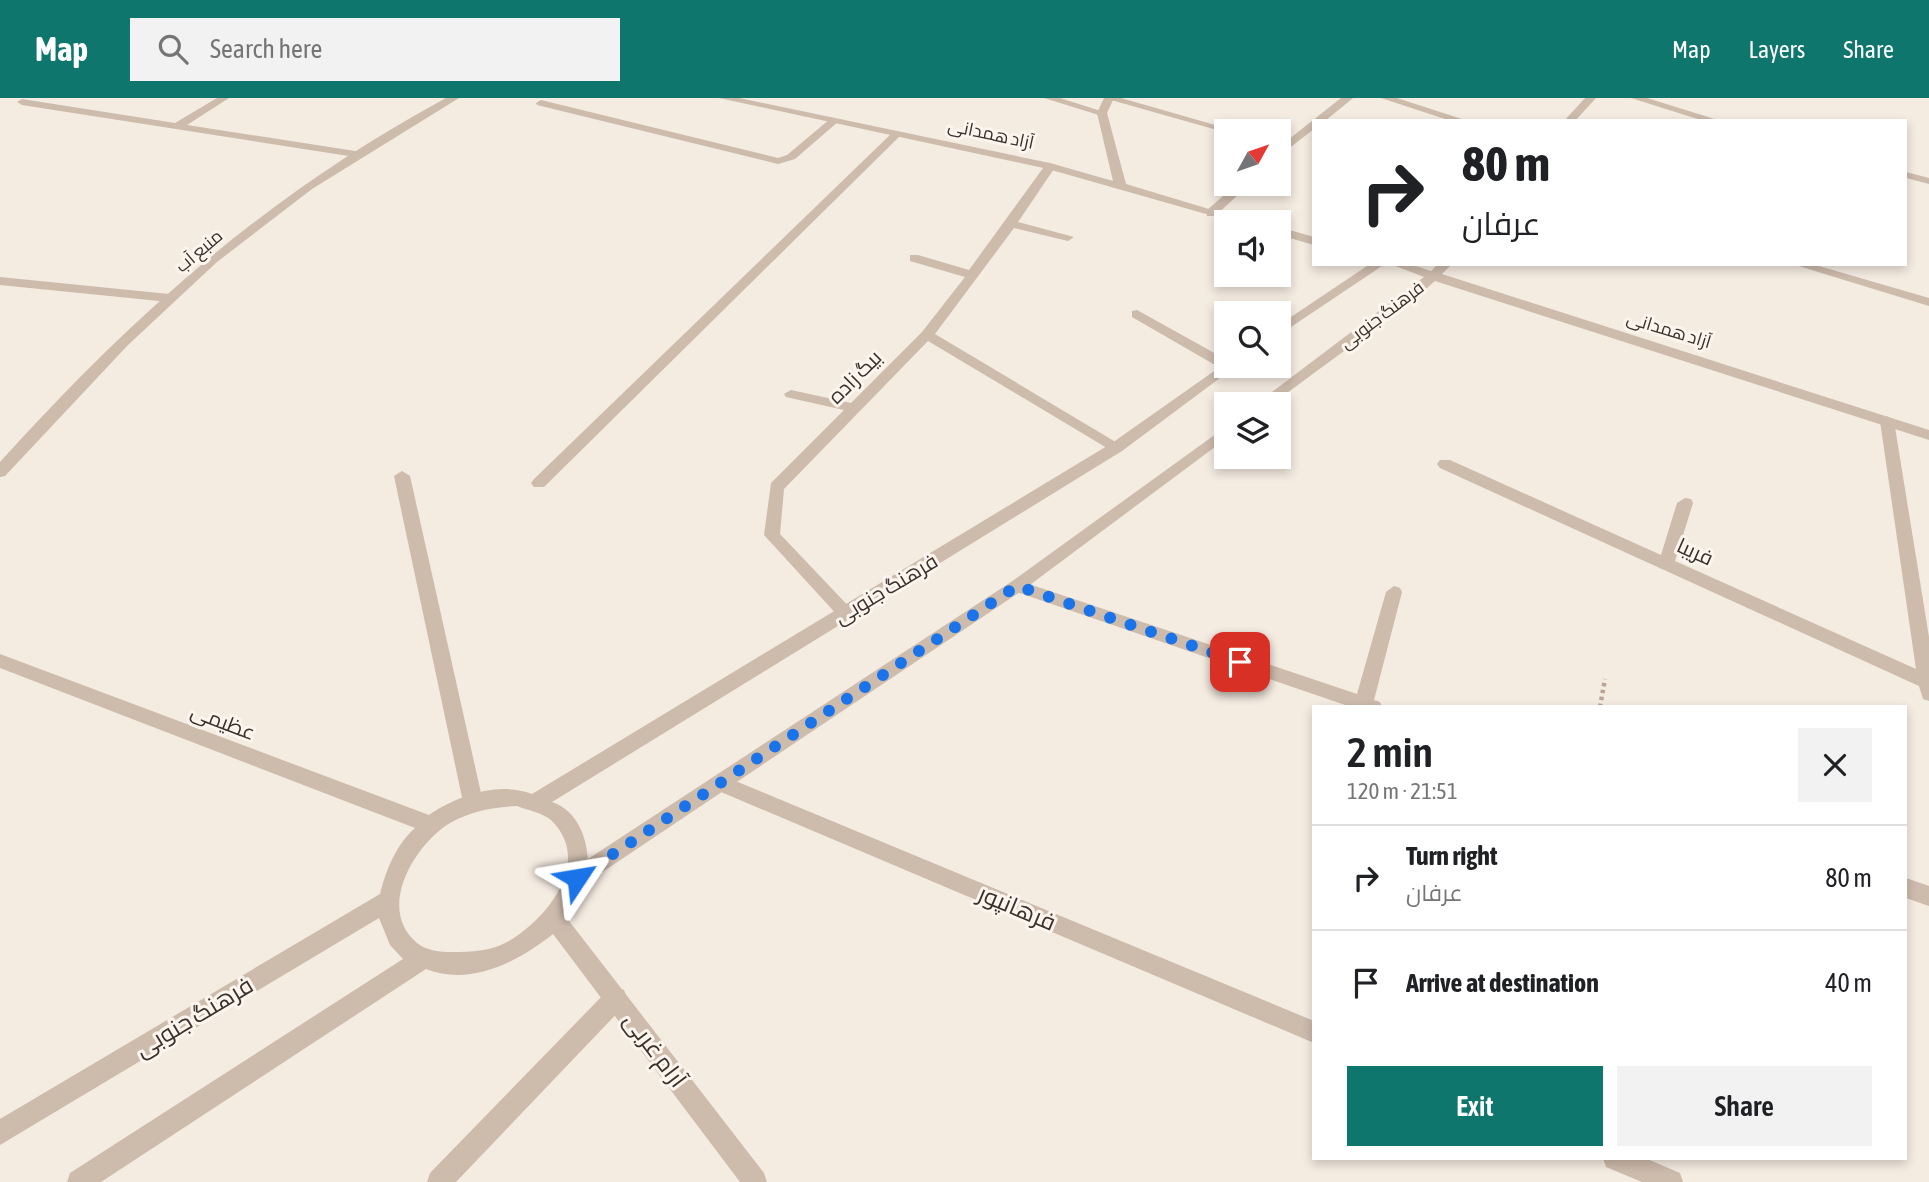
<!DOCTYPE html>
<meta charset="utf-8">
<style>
:root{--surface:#fff;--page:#f2f2f2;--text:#202124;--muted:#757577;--line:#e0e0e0;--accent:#0f766e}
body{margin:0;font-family:"Asap Condensed",Cairo,sans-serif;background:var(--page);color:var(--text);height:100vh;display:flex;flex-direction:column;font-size:26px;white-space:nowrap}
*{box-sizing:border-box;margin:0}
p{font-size:23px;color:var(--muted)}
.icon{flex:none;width:38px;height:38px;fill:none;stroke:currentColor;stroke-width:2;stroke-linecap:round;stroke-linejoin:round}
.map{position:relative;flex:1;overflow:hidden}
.side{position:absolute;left:1312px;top:607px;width:595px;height:455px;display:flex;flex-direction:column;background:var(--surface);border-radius:0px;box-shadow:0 4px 10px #0003}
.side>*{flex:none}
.top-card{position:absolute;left:1312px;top:21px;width:595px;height:147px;border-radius:0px;box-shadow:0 4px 10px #0003;background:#fff;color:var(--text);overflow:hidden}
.needle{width:46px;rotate:50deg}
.tools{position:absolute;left:1214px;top:21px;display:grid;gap:14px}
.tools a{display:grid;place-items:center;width:77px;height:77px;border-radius:0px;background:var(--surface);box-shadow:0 4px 10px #0003;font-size:35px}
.pin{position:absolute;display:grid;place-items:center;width:60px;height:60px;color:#fff;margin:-30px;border-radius:14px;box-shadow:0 4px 10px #0006}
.me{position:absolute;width:77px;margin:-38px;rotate:57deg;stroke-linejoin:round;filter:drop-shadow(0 0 5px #0008)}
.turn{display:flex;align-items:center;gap:24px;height:147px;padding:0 35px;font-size:32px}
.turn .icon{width:91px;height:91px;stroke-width:2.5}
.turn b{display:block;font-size:49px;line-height:60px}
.round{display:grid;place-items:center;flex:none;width:74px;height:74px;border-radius:0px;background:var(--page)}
.summary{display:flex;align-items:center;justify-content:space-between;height:119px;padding:0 35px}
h1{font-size:42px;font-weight:600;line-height:52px}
.cta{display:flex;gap:14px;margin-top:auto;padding:14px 35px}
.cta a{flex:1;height:80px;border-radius:0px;background:var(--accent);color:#fff;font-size:28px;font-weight:600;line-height:80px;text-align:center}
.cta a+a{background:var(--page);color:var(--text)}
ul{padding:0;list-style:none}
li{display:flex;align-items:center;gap:21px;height:105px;padding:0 35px;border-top:2px solid var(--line)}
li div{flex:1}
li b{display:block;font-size:26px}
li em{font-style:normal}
header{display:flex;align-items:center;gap:42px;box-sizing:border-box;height:98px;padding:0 35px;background:var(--accent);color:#fff}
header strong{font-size:33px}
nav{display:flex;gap:38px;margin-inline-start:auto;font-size:24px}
.search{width:490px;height:63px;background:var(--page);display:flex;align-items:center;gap:18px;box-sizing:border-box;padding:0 24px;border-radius:0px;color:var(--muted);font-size:26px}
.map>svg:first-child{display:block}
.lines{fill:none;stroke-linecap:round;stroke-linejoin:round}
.path{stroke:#b9a596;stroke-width:4.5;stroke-dasharray:3.5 3.5;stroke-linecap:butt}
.minor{fill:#cdbbac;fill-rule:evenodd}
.tertiary{fill:#cdbbac;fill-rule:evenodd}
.route{stroke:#1a73e8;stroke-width:12;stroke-dasharray:0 21.6}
.labels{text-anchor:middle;stroke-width:6;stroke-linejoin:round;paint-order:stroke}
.far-street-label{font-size:18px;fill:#3b302b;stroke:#fbf5ee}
.street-label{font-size:21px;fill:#3b302b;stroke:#fbf5ee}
.near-street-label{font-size:24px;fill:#3b302b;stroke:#fbf5ee}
</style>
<header>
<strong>Map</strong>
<div class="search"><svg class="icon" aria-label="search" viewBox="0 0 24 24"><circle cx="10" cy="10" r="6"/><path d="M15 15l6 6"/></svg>Search here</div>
<nav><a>Map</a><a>Layers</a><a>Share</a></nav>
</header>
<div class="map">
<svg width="1929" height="1084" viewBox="0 0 1929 1084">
<rect width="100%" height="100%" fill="#f4ebe1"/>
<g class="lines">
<polyline class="path" points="1600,609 1605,581"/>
<g class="minor">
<polygon points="217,0 229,0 187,27 355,53 361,56 355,59 22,7 17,4 22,1 175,25"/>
<polygon points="1044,0 1060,0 1107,15 1102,18"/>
<polygon points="1104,0 1121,0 1229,31 1224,34"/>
<polygon points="1341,0 1353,0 1325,23 1314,23 1314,31 1279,58 1279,49"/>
<polygon points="1381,0 1397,0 1468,23 1451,23"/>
<polygon points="1631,0 1647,0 1721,23 1704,23"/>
<polygon points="541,2 778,60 787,57 830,21 839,23 795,61 778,66 537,7 536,5"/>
<polygon points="893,34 902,36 544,389 534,389 531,385 534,381"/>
<polygon points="1046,66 1056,68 1018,124 1074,139 1068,143 1014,130 935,236 1124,349 1122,353 1112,353 928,243 784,391 780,436 855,515 852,520 840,520 764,437 771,385 844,312 786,299 784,296 791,292 851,305 922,234 965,179 910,163 910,157 918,157 969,172"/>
<polygon points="1906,74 1929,80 1929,86 1906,80"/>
<polygon points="1237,86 1250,86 1215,118 1207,118 1207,112"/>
<polygon points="1792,166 1812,166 1929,200 1929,208"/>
<polygon points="0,179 169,196 175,200 169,204 0,187"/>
<polygon points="1137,212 1227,262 1227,268 1234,268 1227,272 1222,271 1132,219 1132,213"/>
<polygon points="1887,318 1894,323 1929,539 1929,603 1923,601 1919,588 1440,370 1437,366 1440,362 1450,362 1661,457 1677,405 1685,400 1691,401 1693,405 1675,463 1916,571 1880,323"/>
<polygon points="402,373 410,378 483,704 480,710 473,713 466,710 463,704 394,378"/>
<polygon points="1017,482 1357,596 1386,494 1394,488 1400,490 1402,494 1374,602 1380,604 1382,609 1351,609 1011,492 1009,488"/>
<polygon points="721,677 1314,923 1314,945 714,691 711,685 714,679"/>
<polygon points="1906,780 1929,788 1929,808 1906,800"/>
<polygon points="616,889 624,892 627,900 624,908 456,1084 427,1084 430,1075 608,892"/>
<polygon points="1603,1060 1645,1060 1680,1075 1683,1084 1642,1084 1606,1069"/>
</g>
<g class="tertiary">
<path d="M446,0H459L312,91L217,164L128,247L5,378L0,379V364C136,214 267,97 446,0Z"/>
<polygon points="719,0 739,0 1050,65 1113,83 1097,15 1104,0 1114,0 1107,15 1126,86 1252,124 1234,124 1048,71"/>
<polygon points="1585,0 1596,0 1575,23 1564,23"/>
<polygon points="1279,129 1314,139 1314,147 1279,137"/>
<polygon points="1370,166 1385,166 1279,237 1279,227"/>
<polygon points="1390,166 1410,166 1431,173 1438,166 1452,166 1442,176 1929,332 1929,342 1435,183 1412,203 1272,306 1256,306 1424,179"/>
<path d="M1227,264V268H1234L1232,271L1122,353L552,704C577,713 586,737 588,761L1011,484L1227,328V340L1023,492L583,787L575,807L566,819L764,1075L767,1084H740L553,836C519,863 471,889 426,871L101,1084H67L70,1075L403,861L390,847L379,820L0,1047V1021L380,796C386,772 396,747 415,730L0,570V556L429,717C457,698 499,683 532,696L1112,345ZM517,708C527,712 543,715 551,722C593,763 549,819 509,843C492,853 472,854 452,854C440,854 427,853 417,845C376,811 414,747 450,725C471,713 493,709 517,708Z"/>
</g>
</g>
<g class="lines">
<polyline class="route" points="577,780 1017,488 1240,564"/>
</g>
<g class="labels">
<g class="far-street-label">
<text transform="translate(991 36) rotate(12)" y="6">آزاد همدانی</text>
<text transform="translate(199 153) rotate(-40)" y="6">منبع آب</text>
<text transform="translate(1382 217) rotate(-37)" y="6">فرهنگ جنوبی</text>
<text transform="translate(1669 232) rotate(17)" y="6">آزاد همدانی</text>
</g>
<g class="street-label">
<text transform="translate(855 279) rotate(-45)" y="7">بیگ زاده</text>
<text transform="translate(1695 454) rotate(24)" y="7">فریبا</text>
<text transform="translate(886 491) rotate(-31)" y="7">فرهنگ جنوبی</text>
<text transform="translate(223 624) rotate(21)" y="7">عظیمی</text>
</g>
<g class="near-street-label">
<text transform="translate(1017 810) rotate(23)" y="8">فرهانپور</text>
<text transform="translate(194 919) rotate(-31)" y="8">فرهنگ جنوبی</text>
<text transform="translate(655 952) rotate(53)" y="8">آرام غربی</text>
</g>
</g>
</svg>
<div class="tools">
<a><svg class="needle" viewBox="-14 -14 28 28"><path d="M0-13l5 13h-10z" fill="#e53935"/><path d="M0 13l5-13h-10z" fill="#757577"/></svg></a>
<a><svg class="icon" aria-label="sound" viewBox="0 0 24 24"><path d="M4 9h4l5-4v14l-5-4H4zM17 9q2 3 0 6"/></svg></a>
<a><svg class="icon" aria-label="search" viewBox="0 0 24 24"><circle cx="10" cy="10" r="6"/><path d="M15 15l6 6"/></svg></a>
<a><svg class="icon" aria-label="layers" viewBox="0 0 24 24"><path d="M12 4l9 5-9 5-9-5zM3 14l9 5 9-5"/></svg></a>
</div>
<div class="pin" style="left:1240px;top:564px;background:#d93025"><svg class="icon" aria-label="arrive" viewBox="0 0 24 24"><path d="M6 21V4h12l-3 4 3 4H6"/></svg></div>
<svg class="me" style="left:577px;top:780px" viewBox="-20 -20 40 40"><path d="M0-17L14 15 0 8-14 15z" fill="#1a73e8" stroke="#fff" stroke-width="4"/></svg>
<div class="top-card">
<div class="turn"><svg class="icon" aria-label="right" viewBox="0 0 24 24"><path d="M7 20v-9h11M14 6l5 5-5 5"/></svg><div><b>80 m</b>عرفان</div></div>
</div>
<section class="side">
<div class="summary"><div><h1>2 min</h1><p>120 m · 21:51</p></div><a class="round"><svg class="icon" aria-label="close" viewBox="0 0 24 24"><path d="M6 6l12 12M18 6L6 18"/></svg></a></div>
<ul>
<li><svg class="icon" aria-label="right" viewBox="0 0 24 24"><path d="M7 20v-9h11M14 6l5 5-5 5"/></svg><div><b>Turn right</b><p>عرفان</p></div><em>80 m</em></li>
<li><svg class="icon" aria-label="arrive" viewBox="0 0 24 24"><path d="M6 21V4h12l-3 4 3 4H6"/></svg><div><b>Arrive at destination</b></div><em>40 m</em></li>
</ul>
<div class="cta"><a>Exit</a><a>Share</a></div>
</section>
</div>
